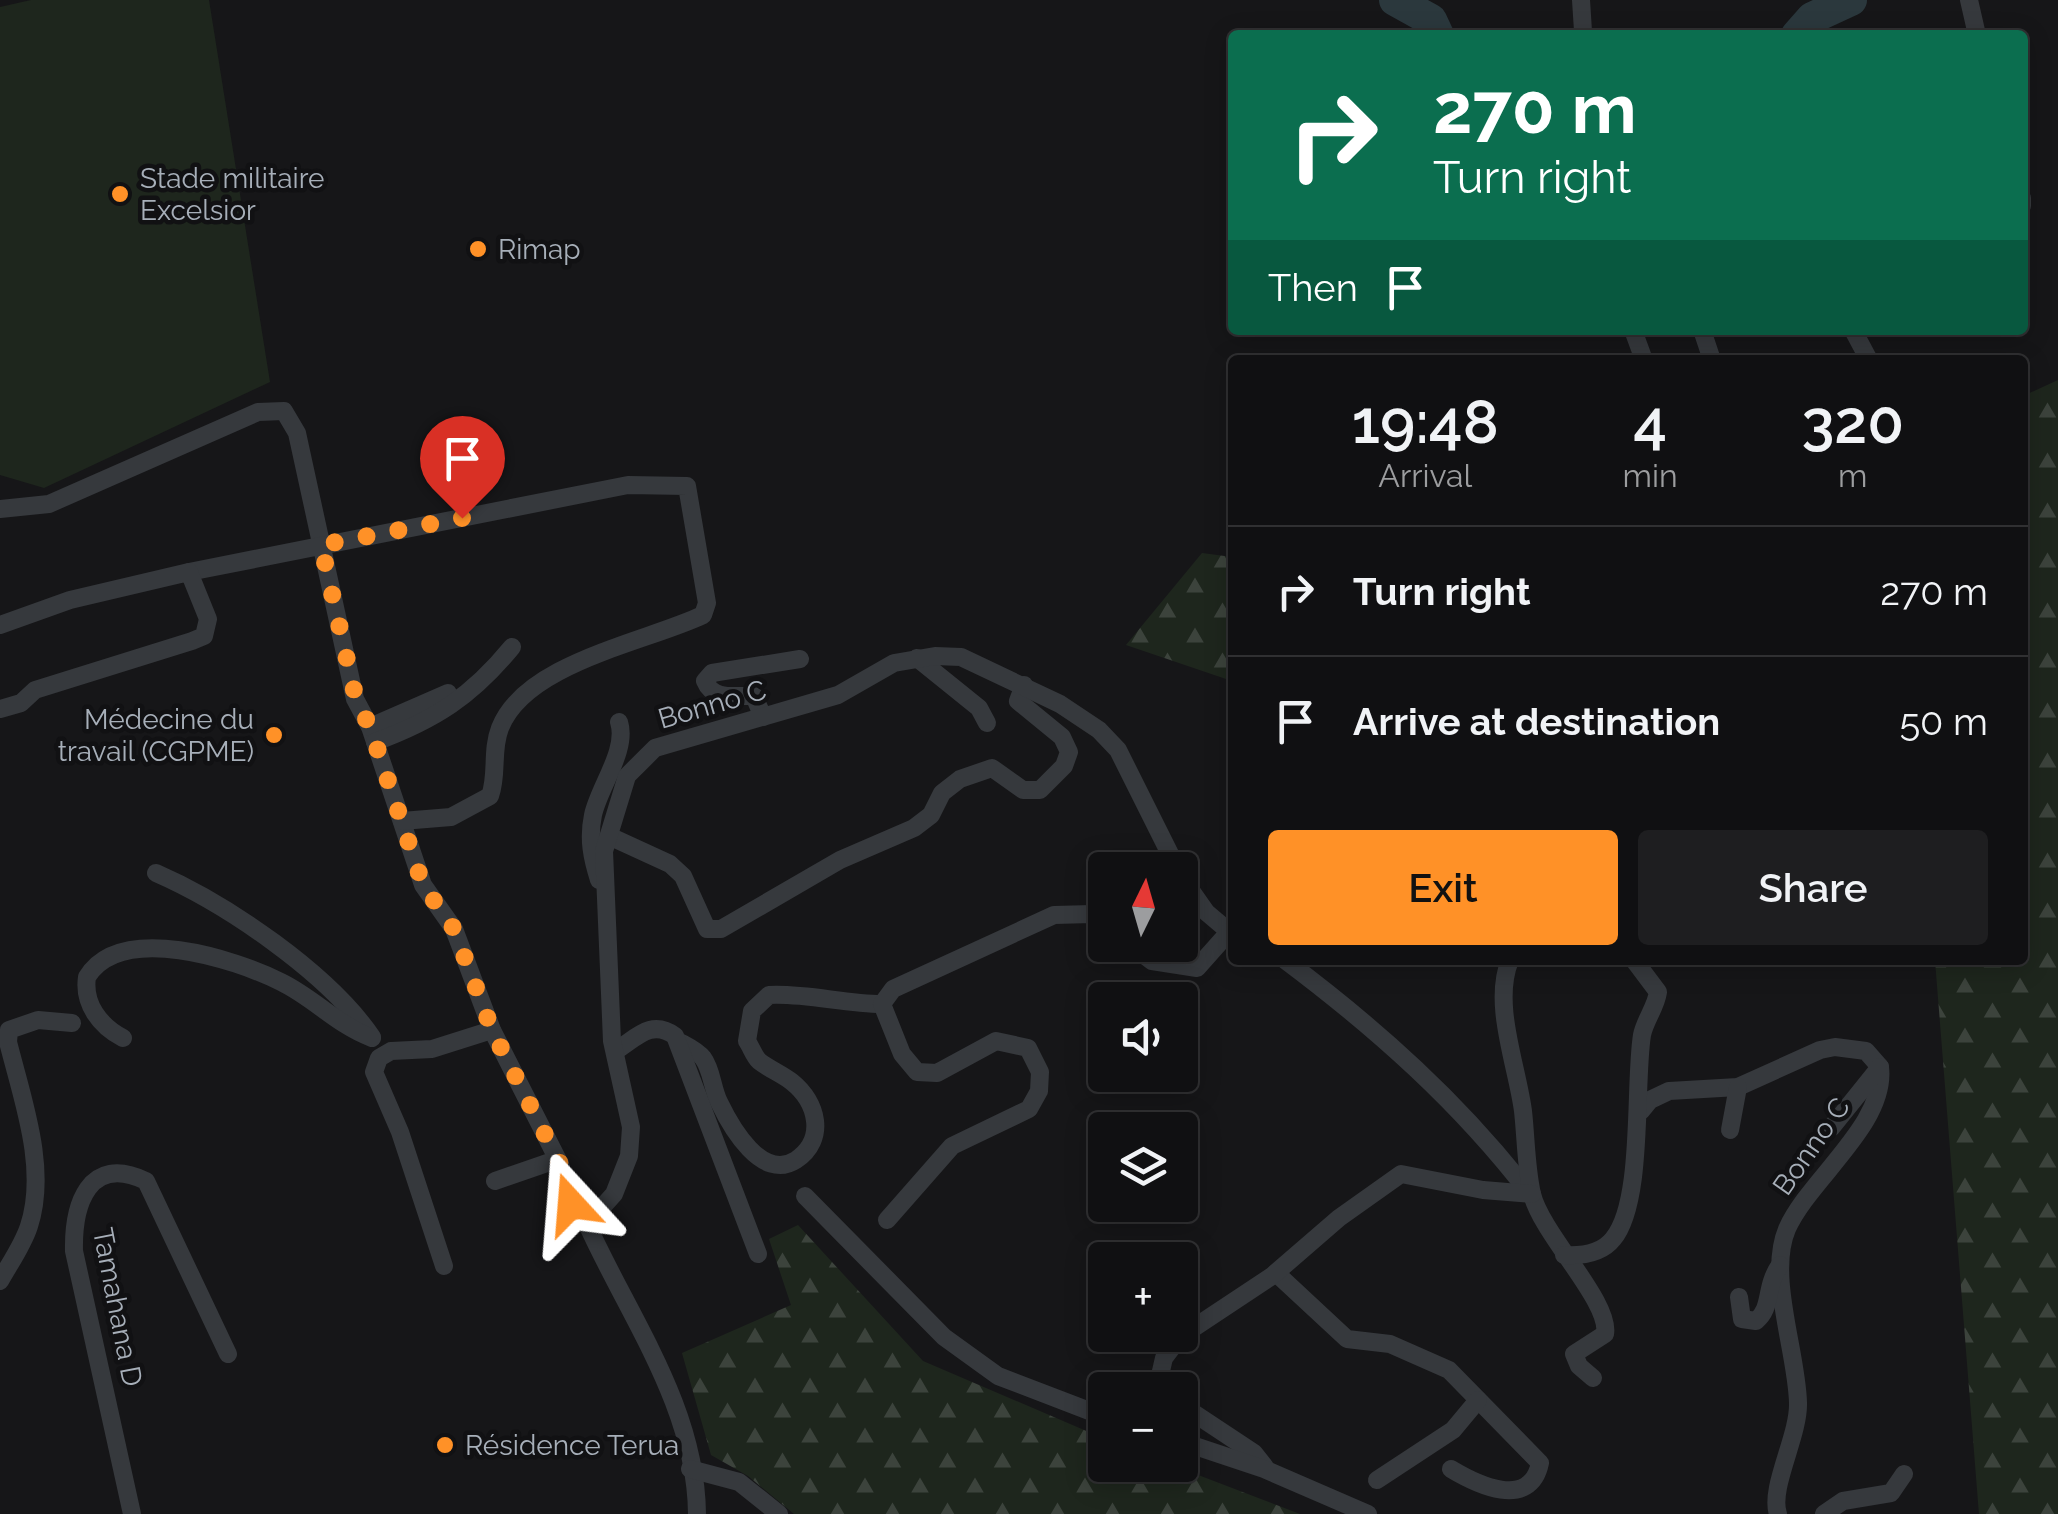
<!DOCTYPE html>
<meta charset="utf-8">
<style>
:root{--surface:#101012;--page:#1e1e20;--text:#f1f3f6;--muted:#9c9d9f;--line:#303032;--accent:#ff9127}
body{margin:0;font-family:Raleway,sans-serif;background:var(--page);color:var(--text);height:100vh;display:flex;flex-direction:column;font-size:38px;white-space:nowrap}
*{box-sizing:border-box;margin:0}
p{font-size:32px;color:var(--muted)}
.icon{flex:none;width:55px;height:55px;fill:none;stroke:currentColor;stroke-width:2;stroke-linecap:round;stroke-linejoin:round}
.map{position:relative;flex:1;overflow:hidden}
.details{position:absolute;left:1228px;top:355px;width:800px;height:610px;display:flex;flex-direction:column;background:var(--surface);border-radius:10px;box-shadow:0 5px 25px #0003,0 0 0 2px var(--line)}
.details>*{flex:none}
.top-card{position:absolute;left:1228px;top:30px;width:800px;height:305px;border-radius:10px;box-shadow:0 5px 25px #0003,0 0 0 2px var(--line);background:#0b6e4f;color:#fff;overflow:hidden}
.needle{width:65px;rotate:5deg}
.fabs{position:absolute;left:1088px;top:852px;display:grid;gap:20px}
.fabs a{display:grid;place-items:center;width:110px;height:110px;border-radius:10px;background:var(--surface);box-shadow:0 5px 25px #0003,0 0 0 2px var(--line);font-size:50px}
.pin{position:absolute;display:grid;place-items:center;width:85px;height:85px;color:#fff;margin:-102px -42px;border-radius:50% 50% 50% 0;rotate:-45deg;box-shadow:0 0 10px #0007}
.pin .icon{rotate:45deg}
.me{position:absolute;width:110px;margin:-55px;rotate:341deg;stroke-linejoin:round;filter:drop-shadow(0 0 8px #0008)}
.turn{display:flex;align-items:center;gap:35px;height:210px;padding:0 40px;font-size:45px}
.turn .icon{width:130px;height:130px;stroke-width:2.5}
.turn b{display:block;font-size:70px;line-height:85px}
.then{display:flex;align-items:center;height:95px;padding:0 40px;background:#0003;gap:20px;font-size:38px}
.eta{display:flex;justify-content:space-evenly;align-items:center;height:170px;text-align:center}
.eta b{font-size:60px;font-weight:600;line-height:70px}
.button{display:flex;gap:20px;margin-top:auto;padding:20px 40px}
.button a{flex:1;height:115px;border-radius:10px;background:var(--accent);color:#111;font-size:40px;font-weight:600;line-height:115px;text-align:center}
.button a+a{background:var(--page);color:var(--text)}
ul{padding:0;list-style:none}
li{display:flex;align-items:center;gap:30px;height:130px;padding:0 40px;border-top:2px solid var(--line)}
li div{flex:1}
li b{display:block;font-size:38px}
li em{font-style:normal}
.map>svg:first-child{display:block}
.forest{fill:url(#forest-firs)}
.park{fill:#1e261d}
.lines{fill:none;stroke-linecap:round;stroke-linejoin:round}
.river{stroke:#2b383d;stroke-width:32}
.minor{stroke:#36393d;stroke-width:18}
.route{stroke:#ff9127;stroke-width:18;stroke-dasharray:0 32.4}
.poi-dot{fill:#ff9127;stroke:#111113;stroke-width:4}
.labels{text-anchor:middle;stroke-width:9;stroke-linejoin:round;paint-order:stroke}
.poi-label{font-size:28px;fill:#a7afb9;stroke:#111113;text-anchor:start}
.street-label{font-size:28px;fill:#a7afb9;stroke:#111113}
</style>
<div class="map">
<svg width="2058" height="1514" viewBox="0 0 2058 1514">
<defs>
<pattern id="forest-firs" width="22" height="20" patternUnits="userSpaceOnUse" patternTransform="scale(2.5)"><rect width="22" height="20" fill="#1e261d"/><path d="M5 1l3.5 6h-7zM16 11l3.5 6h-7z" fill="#3c433c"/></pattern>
</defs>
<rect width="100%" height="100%" fill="#161618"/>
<g class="forest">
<polygon points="2058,380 2058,1514 1979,1514 1935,960 2022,960 2023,396"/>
<polygon points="1202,553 1232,557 1232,681 1126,645"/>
<polygon points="798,1225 923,1361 1105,1439 1105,1465 1172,1465 1300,1514 794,1514 748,1476 711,1455 682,1353 791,1305 769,1239"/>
</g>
<polygon class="park" points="31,0 209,0 270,382 44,488 0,475 0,7"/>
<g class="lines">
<g class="river">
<polyline points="1395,0 1431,20 1438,35"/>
<polyline points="1797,35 1812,18 1851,0"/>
</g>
<g class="minor">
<polyline points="1581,0 1583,31"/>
<polyline points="1969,0 1977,35"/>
<polyline points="2022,198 2022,206"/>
<polyline points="1633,330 1644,360"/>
<polyline points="1702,330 1712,360"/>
<polyline points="1853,330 1869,360"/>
<path d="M0,509L49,504L258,412L284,411L297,433L355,699L370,727L423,885L454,929L492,1030L560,1164L571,1204L587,1224C630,1319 696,1407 697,1514"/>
<path d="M189,572L628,485L687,486L707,603L703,615C646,642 525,663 500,728C491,751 498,774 490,796L451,817L402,821"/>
<polyline points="0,625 70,600 189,572 208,619 204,636 192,641 35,690 21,703 0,709"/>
<polyline points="917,658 979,708 987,723"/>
<path d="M763,717L754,696C735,695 713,701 705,681L712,673L800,659"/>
<polyline points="370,727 448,693"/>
<path d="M375,742C435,720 472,696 512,647"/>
<polyline points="609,836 670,864 683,876 707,929 721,929 840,860 914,828 931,815 942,793 960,779 992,768 1023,790 1040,790 1064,766 1069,752 1062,737 1018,701 1024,685"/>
<path d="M156,873C227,904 328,973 372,1037"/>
<polyline points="1180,875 1206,912 1232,934"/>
<path d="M599,880C592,858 588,839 593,815C599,787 628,750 619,722"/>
<polyline points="1131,945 1152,961 1197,968 1229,932"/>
<path d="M1285,960C1377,1029 1460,1103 1530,1194"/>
<path d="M1510,960C1492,1004 1517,1065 1523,1111C1526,1138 1526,1168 1532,1194C1542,1235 1611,1302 1605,1334L1574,1354L1579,1366L1593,1378"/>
<path d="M123,1038C100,1026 83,1004 87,977C121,922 235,959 281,982C314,998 337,1025 372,1038"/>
<path d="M678,1041C687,1046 697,1050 703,1058C712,1070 712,1088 719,1102C731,1127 762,1182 796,1160C827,1139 817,1102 792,1082C782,1074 769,1069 759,1061C754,1056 751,1047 747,1041L752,1011L769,995C807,993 844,1004 882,1004"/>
<path d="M617,1050C637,1037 652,1019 675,1036L758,1254"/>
<path d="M1641,1111L1650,1100L1669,1091L1738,1087L1820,1050L1835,1047L1866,1051L1880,1067C1887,1124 1809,1179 1787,1229C1767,1276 1797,1352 1798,1403C1799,1436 1769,1488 1778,1514"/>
<polyline points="1831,1128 1880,1067"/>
<polyline points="1730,1130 1738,1087"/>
<polyline points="495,1181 550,1162 560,1164"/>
<polyline points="805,1196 944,1337 998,1376 1105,1417"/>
<polyline points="887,1220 952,1146 1029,1109 1039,1091 1040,1072 1028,1048 996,1041 937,1073 917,1072 902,1054 882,1004 893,989 1054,915 1092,914 1105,923"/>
<polyline points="587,1224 614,1194 629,1156 631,1127 612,1041 604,851 627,776 655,748 838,695 894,663 935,656 961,657 1060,704 1099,730 1118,750 1178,870"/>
<path d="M1564,1255C1582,1256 1602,1253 1613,1239C1644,1202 1634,1084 1642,1035C1645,1020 1656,1007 1658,992L1634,960"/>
<polyline points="444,1266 400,1132 374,1072 379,1058 391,1051 432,1049 492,1030"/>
<path d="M1276,1273L1347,1339L1390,1344L1449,1370L1540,1463C1530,1511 1476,1484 1451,1469"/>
<path d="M0,1281C10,1263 23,1245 29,1226C48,1168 22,1098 8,1042L9,1030L38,1020L72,1023"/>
<path d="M1739,1297L1742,1319L1756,1321C1773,1307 1764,1288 1780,1265"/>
<polyline points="1163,1390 1158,1384 1164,1358 1180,1337 1272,1276 1339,1218 1401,1174 1483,1190 1532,1194"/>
<polyline points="1180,1404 1254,1453 1265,1467"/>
<polyline points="1180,1441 1264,1469 1368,1514"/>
<polyline points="690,1469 739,1482 779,1514"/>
<polyline points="1377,1480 1453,1430 1478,1400"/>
<path d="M132,1514L74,1251C73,1206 88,1153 146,1181L228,1354"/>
<polyline points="1824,1514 1843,1501 1891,1493 1904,1474"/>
</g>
</g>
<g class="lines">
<polyline class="route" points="462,518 321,545 356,699 370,727 423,885 454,929 492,1030 560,1164 571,1204"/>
</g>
<g class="poi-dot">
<circle cx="120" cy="194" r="10"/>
<circle cx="478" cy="249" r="10"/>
<circle cx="274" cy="735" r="10"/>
<circle cx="445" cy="1445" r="10"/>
</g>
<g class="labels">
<g class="poi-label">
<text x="140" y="188">Stade militaire<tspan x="140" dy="32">Excelsior</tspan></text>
<text x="498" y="259">Rimap</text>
<text x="254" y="729" text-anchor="end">Médecine du<tspan x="254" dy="32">travail (CGPME)</tspan></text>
<text x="465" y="1455">Résidence Terua</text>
</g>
<g class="street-label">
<text transform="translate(712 704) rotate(-16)" y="10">Bonno C</text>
<text transform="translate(1811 1146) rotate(-55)" y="10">Bonno C</text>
<text transform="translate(118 1307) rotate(79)" y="10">Tamahana D</text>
</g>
</g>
</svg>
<div class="fabs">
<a><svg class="needle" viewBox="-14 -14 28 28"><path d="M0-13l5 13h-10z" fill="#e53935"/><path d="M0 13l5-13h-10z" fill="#9c9d9f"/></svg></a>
<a><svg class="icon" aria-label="sound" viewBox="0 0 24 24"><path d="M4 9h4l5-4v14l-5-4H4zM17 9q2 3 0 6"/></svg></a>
<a><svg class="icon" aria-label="layers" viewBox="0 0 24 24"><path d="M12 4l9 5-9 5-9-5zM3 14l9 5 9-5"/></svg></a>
<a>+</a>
<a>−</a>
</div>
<div class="pin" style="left:462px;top:518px;background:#d93025"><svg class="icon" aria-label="arrive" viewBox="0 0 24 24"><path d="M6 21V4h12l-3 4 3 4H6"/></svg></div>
<svg class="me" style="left:571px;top:1204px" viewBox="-20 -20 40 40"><path d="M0-17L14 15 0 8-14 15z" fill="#ff9127" stroke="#fff" stroke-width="4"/></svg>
<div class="top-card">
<div class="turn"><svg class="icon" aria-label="right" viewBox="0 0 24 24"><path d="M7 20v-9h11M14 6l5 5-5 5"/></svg><div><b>270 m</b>Turn right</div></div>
<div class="then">Then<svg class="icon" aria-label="arrive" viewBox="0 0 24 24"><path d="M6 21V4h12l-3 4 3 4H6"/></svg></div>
</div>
<section class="details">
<div class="eta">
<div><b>19:48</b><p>Arrival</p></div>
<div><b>4</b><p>min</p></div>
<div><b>320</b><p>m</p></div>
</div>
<ul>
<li><svg class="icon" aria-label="right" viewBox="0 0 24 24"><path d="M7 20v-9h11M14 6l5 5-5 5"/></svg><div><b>Turn right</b></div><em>270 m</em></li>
<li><svg class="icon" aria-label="arrive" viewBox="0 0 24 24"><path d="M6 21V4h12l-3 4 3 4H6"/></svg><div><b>Arrive at destination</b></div><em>50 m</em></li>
</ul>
<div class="button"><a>Exit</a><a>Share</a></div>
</section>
</div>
